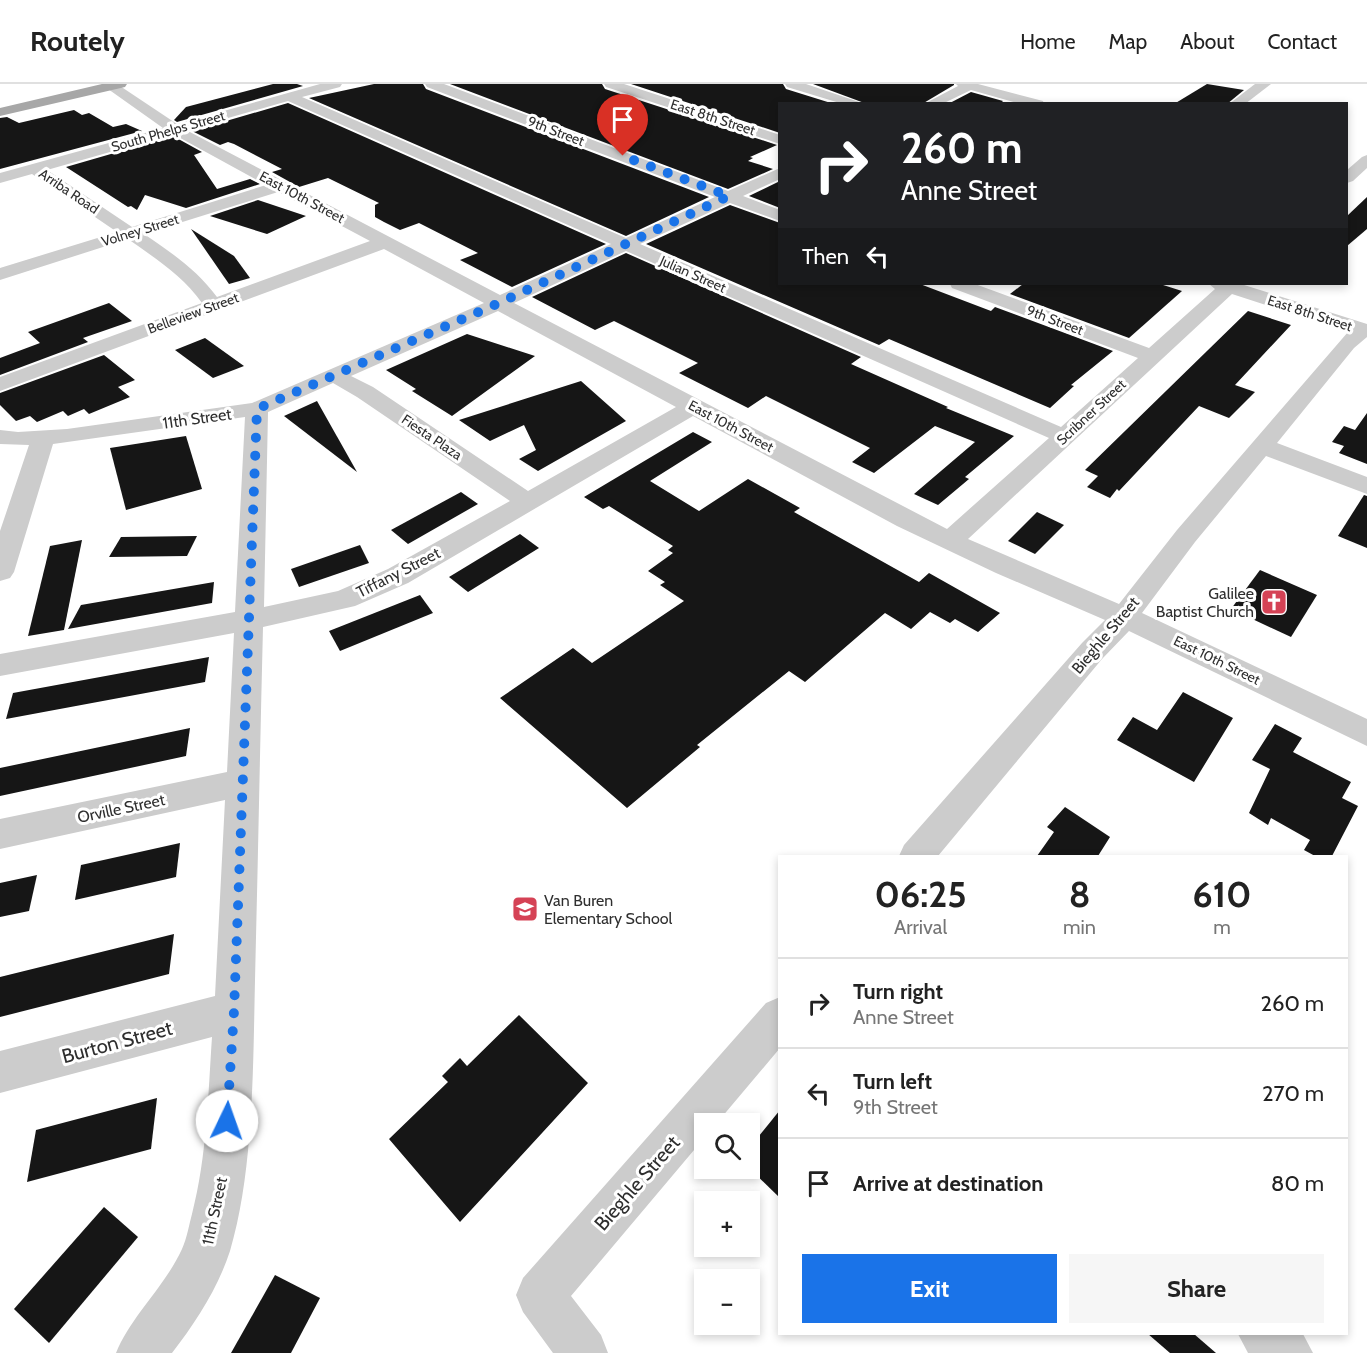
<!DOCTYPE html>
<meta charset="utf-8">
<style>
:root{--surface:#fff;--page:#f6f6f6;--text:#222;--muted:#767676;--line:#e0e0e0;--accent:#1a73e8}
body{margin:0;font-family:Cabin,sans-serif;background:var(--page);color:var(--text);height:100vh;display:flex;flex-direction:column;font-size:22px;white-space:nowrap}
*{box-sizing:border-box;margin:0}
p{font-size:20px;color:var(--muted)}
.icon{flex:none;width:33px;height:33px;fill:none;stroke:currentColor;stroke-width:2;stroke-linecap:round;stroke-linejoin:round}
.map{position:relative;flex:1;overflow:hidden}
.panel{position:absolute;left:778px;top:771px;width:570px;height:480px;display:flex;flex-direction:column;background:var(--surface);border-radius:0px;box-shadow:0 3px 9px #0003}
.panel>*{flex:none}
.banner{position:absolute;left:778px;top:18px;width:570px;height:183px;border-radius:0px;box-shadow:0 3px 9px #0003;background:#202124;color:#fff;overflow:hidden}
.controls{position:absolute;left:694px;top:1029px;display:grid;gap:12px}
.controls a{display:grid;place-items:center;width:66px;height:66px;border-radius:0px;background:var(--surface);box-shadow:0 3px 9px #0003;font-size:30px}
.pin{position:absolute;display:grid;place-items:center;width:51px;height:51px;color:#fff;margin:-62px -26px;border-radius:50% 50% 50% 0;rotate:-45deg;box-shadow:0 0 6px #0007}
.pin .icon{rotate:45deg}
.me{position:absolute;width:66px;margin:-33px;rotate:3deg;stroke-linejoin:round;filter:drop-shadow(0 0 4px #0008)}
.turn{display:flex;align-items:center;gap:21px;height:126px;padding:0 24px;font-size:27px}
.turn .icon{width:78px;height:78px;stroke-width:2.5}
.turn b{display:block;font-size:42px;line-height:51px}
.then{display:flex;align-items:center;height:57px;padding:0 24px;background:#0003;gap:12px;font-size:22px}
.eta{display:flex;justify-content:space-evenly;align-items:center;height:102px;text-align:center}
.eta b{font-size:36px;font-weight:800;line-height:42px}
.button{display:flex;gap:12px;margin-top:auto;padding:12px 24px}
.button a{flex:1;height:69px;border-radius:0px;background:var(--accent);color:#fff;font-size:24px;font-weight:800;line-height:69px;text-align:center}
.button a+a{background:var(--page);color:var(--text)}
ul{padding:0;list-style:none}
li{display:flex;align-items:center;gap:18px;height:90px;padding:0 24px;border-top:2px solid var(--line)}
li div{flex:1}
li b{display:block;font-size:22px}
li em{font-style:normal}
header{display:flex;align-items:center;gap:36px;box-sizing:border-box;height:84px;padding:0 30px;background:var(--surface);border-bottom:2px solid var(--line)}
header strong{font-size:28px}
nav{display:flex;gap:33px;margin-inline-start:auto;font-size:21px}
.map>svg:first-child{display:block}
.building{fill:#161616}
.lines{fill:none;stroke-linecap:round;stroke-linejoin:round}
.minor{fill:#ccc;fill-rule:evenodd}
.major{fill:#a7a7a7;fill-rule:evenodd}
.route{stroke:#1a73e8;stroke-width:10;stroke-dasharray:0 18}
.labels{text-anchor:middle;stroke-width:6;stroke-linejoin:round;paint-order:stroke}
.far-street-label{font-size:14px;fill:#2f2f2f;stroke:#fff}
.street-label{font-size:16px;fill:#2f2f2f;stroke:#fff}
.poi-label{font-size:16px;fill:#2f2f2f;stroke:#fff;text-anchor:end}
.near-street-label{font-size:20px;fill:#2f2f2f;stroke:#fff}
</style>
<header>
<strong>Routely</strong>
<nav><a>Home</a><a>Map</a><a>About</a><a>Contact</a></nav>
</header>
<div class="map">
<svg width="1367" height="1269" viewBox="0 0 1367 1269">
<rect width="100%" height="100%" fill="#fff"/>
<g class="building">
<polygon points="273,0 297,0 303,2 177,38 174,36 186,23"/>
<polygon points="374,0 423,0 426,5 709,113 626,152 309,14"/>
<polygon points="450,0 602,0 605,5 777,61 750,73 753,74 748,77 773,85 728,105"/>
<polygon points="631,0 783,0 786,5 834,20 780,20 780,49"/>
<polygon points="813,0 954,0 954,1 922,20 867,20"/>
<polygon points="1207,0 1244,6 1227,20 1174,20"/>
<polygon points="971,8 1003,17 1000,20 948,20"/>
<polygon points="288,19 606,160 512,203 460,176 478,169 419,139 400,146 384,138 375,133 375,121 379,119 328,94 299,103 272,88 282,85 234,60 228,58 220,61 192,47"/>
<polygon points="74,26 82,31 89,29 113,43 126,40 142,47 0,85 0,34 7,33 19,39"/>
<polygon points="173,52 202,68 194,71 217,105 250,95 260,100 186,124 145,111 137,126 131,122 128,123 66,83"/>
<polygon points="780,97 780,124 749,112"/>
<polygon points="1367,113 1367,145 1347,162 1347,132"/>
<polygon points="258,116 306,132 267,150 210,132"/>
<polygon points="730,121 780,139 780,200 920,200 991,227 995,223 1113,267 1071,301 1074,302 1050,324 889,255 879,261 646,160"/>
<polygon points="191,145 234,172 250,194 229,200"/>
<polygon points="626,169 861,273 851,280 948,323 946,324 1014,352 965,393 969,395 938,421 914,410 975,358 935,342 874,389 852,378 870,364 766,312 748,324 679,289 698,279 614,237 595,246 532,213"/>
<polygon points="1023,200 1160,200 1182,207 1129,254 1010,210"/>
<polygon points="109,219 132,237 83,254 88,258 0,291 0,274 40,259 28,248"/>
<polygon points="1248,227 1291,241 1235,301 1255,308 1229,334 1199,322 1119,407 1117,405 1110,414 1087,403 1098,392 1085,386"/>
<polygon points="467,250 535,272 452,332 412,307 416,305 386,286"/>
<polygon points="205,254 244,282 213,294 175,266"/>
<polygon points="104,271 135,296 118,303 130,313 89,330 84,325 68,332 63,327 37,338 30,332 16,337 0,321 0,309"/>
<polygon points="581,297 626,337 538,387 519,375 536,366 524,341 490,357 459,336"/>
<polygon points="317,317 357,388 284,332"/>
<polygon points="1367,329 1367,380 1339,369 1344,362 1332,358 1344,342 1355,346"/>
<polygon points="693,348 712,358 650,397 699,427 748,395 800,424 794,428 919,498 929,489 1000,529 978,548 955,535 950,539 930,528 911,545 885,529 805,598 789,587 697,661 700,663 627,724 500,614 573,564 592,579 684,517 660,501 665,498 648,487 673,469 668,466 673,462 609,422 603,425 584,413"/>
<polygon points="186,352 202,405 126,426 110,364"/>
<polygon points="461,408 478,420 408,460 391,446"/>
<polygon points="1364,411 1367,412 1367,464 1338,452"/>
<polygon points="1037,428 1064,441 1035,470 1008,457"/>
<polygon points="520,450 539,464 468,508 449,493"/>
<polygon points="197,452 187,472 109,473 121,453"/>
<polygon points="82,456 64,546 28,552 50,462"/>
<polygon points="360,461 369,479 299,503 291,485"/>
<polygon points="1260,486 1317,511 1291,553 1231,525"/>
<polygon points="214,498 212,519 68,545 81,521"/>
<polygon points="420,511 433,529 340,567 329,547"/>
<polygon points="209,573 205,598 6,635 13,609"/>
<polygon points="1183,608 1233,634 1194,698 1117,656 1133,633 1157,646"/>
<polygon points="1275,640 1302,654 1293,668 1351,698 1342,714 1358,722 1332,772 1315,772 1304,766 1310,756 1271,734 1268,741 1249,729 1270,685 1252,676"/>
<polygon points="190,644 186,672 0,712 0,684"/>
<polygon points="1065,723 1110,753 1098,772 1037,772 1054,748 1047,743"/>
<polygon points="180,759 176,793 75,816 81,781"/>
<polygon points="37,791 29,827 0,833 0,799"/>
<polygon points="174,850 169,890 0,933 0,893"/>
<polygon points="519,931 588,999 460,1138 389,1055 448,998 442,992 460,974 467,982"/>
<polygon points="157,1014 151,1065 27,1098 36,1046"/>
<polygon points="780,1026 780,1114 750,1085 750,1063"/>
<polygon points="104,1123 138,1153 49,1259 14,1225"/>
<polygon points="275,1191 320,1214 291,1269 231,1269"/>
<polygon points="1148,1250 1194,1250 1216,1269 1170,1269"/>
</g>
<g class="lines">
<g class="minor">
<path d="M101,0H117L177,40L320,0H342L340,3L302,13L626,154L715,113L427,3L425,0H444L728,107L780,84V95L743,112L780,126V137L730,119L640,160L1061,343L1138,274L952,204L950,200H975L1149,264L1215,205L1209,200H1241L1367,240V253L1354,264L1277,359L1367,393V410L1266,372L1195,458L1142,529L1367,635V662L1129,547L1102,575L938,772H899L904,761L1082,559L1105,536L996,489L897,442L693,332L408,499L355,522L263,543C260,661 258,778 255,896C253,980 254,1087 230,1167C218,1204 196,1238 172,1269H116C131,1232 164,1204 182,1165C187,1154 189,1141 192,1130C207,1072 208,1012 212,953L0,1009V967L215,912L225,716L0,765V735L227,688L234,549L0,592V570L235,528L245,333L53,360L14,488L10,494L0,497V447L29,361L0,360V346L18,348L67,345L252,319L484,219L384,165L0,307V293L202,219C182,191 156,175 128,155L0,196V184L117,148L32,90L0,99V89L163,44ZM288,17L611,160L500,211L186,46ZM173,50L266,101L132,143L47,86ZM278,108L370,157L217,213C197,186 172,169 144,150ZM626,167L1049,354L947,445L514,219ZM1232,210L1348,248L1177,446L1119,520L968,455ZM498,227L676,323L528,407L373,303L351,292ZM333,299L357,313L510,417L388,485L338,507L264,523L268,328Z"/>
<polygon points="604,0 624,0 780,51 780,60 606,3"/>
<polygon points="785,0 806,0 865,20 843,20 787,3"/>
<polygon points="956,0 978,0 1043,17 1044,20 1021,20 971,6 942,20 924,20 958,2"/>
<polygon points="1255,0 1271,0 1245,20 1229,20"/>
<polygon points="1367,71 1367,84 1353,97 1347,99 1347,86 1362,73"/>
<polygon points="780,913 780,964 716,1040 705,1040 705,1053 571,1212 601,1251 608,1269 553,1269 523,1228 516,1211 523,1194 766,919"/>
<polygon points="1238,1250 1303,1250 1313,1269 1248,1269"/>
</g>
<polygon class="major" points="102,0 127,0 125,3 0,32 0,24"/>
</g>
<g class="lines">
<polyline class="route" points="227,1037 234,927 257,325 499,219 729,112 623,72"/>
</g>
<defs>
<symbol id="church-square" viewBox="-11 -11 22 22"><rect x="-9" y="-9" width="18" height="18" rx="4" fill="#d54255" stroke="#fff"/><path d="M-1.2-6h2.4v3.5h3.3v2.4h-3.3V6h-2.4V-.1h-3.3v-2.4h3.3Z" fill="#fff"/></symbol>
<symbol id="school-square" viewBox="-11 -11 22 22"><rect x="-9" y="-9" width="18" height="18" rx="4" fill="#d54255" stroke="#fff"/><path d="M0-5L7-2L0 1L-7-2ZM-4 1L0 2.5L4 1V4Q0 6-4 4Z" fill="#fff"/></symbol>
</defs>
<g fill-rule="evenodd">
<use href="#church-square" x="1259" y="503" width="30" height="30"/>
<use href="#school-square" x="510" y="810" width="30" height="30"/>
</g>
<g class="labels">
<g class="far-street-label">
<text transform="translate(713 33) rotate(18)" y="5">East 8th Street</text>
<text transform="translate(168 47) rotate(-16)" y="5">South Phelps Street</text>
<text transform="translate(556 47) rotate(21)" y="5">9th Street</text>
<text transform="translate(69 107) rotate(34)" y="5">Arriba Road</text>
<text transform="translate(302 113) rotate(28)" y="5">East 10th Street</text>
<text transform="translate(140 146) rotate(-17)" y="5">Volney Street</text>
<text transform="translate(693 190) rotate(24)" y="5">Julian Street</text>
<text transform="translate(193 229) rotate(-20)" y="5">Belleview Street</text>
<text transform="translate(1310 229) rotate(18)" y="5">East 8th Street</text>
<text transform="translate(1055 236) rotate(21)" y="5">9th Street</text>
<text transform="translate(1091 328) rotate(-43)" y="5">Scribner Street</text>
<text transform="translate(731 342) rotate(28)" y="5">East 10th Street</text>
<text transform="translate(432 353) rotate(34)" y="5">Fiesta Plaza</text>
<text transform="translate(1217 576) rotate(26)" y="5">East 10th Street</text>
</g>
<g class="street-label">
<text transform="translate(197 334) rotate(-8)" y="6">11th Street</text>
<text transform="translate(398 488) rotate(-27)" y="6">Tiffany Street</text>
<text transform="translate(1105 551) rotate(-50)" y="6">Bieghle Street</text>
<text transform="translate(121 724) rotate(-12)" y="6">Orville Street</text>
<text transform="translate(214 1127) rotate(-78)" y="6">11th Street</text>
</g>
<g class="poi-label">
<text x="1254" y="515">Galilee<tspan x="1254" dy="18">Baptist Church</tspan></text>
<text x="544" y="822" text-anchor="start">Van Buren<tspan x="544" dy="18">Elementary School</tspan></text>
</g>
<g class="near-street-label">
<text transform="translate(117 958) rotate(-15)" y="7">Burton Street</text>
<text transform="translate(637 1099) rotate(-49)" y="7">Bieghle Street</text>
</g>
</g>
</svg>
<div class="controls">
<a><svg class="icon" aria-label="search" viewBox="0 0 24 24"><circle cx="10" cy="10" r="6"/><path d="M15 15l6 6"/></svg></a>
<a>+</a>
<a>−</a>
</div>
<div class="pin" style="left:623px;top:72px;background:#d93025"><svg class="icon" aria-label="arrive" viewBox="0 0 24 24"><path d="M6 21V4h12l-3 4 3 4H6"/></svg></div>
<svg class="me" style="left:227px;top:1037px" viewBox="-20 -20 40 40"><circle r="19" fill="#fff"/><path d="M0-13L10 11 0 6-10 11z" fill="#1a73e8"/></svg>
<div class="banner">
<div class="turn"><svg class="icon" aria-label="right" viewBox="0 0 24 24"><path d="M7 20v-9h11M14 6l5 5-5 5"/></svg><div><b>260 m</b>Anne Street</div></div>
<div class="then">Then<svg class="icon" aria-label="left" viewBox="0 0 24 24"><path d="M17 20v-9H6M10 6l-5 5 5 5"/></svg></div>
</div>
<section class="panel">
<div class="eta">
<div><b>06:25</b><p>Arrival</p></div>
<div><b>8</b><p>min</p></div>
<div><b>610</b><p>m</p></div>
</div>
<ul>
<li><svg class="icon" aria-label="right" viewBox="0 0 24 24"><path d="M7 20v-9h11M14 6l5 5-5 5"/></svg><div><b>Turn right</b><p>Anne Street</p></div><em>260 m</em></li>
<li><svg class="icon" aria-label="left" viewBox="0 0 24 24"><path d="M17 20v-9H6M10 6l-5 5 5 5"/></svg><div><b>Turn left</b><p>9th Street</p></div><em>270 m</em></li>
<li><svg class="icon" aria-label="arrive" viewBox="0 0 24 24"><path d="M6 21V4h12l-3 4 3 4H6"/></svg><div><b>Arrive at destination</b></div><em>80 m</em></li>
</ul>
<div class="button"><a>Exit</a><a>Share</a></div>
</section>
</div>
